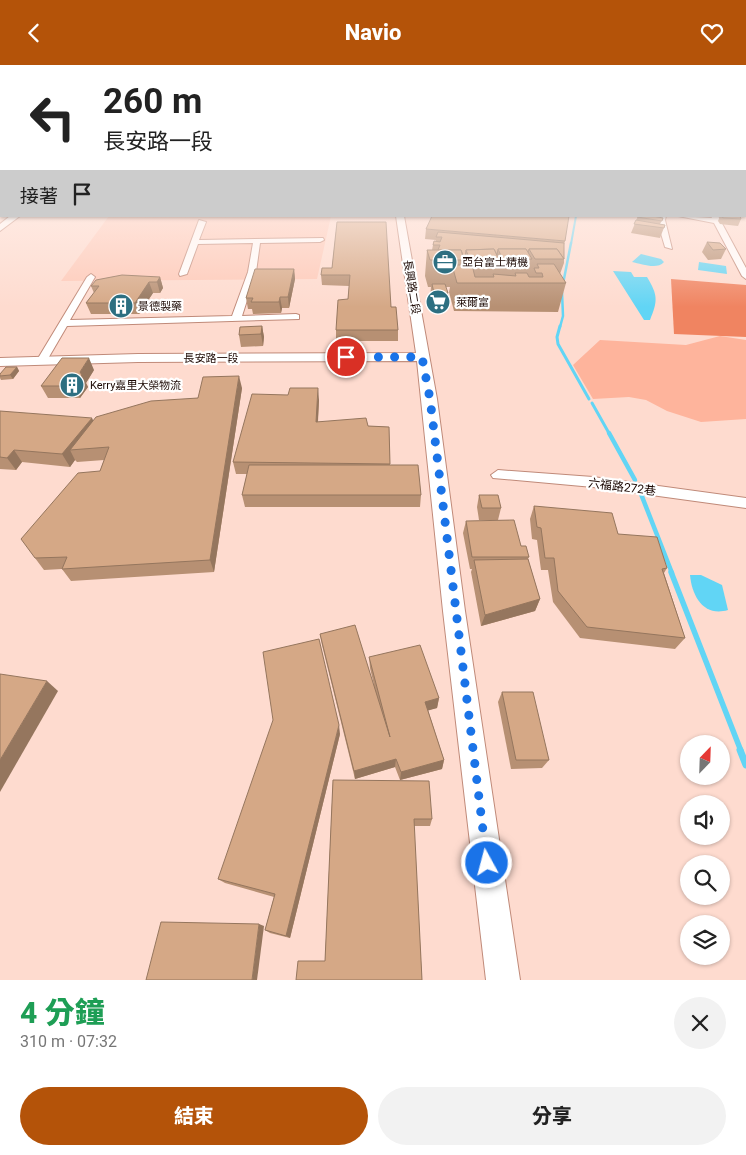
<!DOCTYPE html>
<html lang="zh-TW">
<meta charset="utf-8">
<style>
:root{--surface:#fff;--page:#f2f2f2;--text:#222;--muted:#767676;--accent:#b45309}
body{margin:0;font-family:Roboto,"Noto Sans TC",sans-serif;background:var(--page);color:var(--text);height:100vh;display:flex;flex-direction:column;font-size:19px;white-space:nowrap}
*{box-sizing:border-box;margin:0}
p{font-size:16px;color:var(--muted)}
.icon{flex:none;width:28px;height:28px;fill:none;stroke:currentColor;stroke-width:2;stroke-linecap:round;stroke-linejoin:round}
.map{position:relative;height:915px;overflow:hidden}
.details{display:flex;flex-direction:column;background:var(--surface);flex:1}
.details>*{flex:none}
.top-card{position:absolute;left:0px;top:0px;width:746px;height:152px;box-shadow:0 1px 4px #0004;background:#fff;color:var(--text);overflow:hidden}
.needle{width:32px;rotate:23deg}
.buttons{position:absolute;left:680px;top:670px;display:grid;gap:10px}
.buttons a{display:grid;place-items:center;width:50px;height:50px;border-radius:50%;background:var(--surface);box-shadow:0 1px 4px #0004;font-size:25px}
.pin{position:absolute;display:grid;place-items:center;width:42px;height:42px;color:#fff;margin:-21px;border:2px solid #fff;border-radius:50%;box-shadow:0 1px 5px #0007}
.me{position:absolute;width:55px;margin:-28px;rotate:353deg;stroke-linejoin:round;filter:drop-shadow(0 0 4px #0008)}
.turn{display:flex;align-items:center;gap:18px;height:105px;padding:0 20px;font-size:22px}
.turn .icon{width:65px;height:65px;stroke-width:2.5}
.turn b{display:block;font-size:35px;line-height:42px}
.then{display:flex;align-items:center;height:48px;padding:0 20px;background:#0003;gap:10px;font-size:19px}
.round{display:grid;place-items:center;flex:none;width:52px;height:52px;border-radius:26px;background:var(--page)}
.summary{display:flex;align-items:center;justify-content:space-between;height:85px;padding:0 20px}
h1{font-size:30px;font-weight:800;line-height:38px;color:#1e9e55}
.primary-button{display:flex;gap:10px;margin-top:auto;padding:10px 20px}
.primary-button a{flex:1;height:58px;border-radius:30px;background:var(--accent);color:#fff;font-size:20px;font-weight:800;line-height:58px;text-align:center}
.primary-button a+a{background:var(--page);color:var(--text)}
header{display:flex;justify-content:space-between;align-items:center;height:65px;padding:0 20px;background:var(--accent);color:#fff;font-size:22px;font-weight:800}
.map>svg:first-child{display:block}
.built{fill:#fec9b8}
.green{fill:#feb49c}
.forest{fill:#f08461}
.water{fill:#61d5f5}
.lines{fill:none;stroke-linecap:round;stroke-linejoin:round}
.stream-far5{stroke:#61d5f5;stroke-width:2}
.stream-far4{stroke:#61d5f5;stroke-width:2.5}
.stream-far3{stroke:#61d5f5;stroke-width:3}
.stream-far2{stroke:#61d5f5;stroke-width:4.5}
.stream-far1{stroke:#61d5f5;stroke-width:5.5}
.stream{stroke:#61d5f5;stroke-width:7}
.minor-casing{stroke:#c08a79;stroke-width:2}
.tertiary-casing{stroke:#c08a79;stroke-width:2}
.minor{fill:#fff;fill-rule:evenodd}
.tertiary{fill:#fff;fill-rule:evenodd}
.wall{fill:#b79073}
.shaded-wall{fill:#95765e}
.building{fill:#d5a886;stroke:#95765e}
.route{stroke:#1a73e8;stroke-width:9;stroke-dasharray:0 16.2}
.labels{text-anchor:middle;stroke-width:4.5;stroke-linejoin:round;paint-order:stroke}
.far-poi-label{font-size:11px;fill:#1c0904;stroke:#fff;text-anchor:start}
.far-street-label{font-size:11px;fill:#1c0904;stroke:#fff}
.street-label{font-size:12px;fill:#1c0904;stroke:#fff}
</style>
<header><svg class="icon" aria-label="back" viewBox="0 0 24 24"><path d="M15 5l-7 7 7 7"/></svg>Navio<svg class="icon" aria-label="heart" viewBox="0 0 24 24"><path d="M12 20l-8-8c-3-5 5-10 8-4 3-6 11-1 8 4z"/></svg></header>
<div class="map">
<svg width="746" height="915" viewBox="0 0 746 915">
<rect width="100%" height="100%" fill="#fedbcf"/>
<polygon class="built" points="109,151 331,151 317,214 61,216"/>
<polygon class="green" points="720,271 746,275 746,354 701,357 667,346 646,335 629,332 593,334 573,300 600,275 686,280"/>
<polygon class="forest" points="671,214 746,220 746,272 674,269"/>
<g class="water">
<path d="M641,189L661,194L664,197C657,205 642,199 632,197Z"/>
<polygon points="699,197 726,201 727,209 698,205"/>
<path d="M613,206L631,207L634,212H647C658,230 658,236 650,255H644Z"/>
<path d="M690,510H701L722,520L728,545C704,552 692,532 690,510Z"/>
</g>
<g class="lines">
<polyline class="stream-far5" points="571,179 576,151"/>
<g class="stream-far4">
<polyline points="563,219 571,178"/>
<polyline points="560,262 563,251 562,227"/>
</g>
<g class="stream-far3">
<polyline points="560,261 557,272 558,279 589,334"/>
<polyline points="592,338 610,370"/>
</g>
<g class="stream-far2">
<polyline points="609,368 635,415"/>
<polyline points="641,429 672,508"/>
</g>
<polyline class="stream-far1" points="671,507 741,686"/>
<polyline class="stream" points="740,685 746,700"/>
<defs>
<g id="minor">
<polygon points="659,151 666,151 665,155 672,184 665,182 657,155"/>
<polygon points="678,151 712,153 711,151 718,151 746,203 746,214 742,211 714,158"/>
<polygon points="199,155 206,157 199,175 323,173 324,175 320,177 260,178 256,207 242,251 296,249 299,250 299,254 67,261 46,297 38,297 37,295 87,212 91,209 95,212 70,255 232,251 248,207 253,178 198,179 187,209 180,211 179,209"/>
<polygon points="498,405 593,412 746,433 746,443 593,422 493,413 491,410"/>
</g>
<g id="tertiary">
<polygon points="10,151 20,151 0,166 0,159"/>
<polygon points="396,151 404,151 437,334 465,546 520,915 486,915 443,546 417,296 138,297 0,301 0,293 138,289 416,288"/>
</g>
</defs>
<use href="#minor" class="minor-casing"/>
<use href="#tertiary" class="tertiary-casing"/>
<use href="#minor" class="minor"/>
<use href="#tertiary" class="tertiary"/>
</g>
<g class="wall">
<rect x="0" y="113" width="1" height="8"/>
<polygon points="638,151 663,153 660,159 665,160 660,173 631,168"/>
<polygon points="720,151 740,151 741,154 738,161 720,159 718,156"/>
<polygon points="337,157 391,242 398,265 398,276 336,276 336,265 348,234 349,221 322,220 321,210 332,203"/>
<polygon points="426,164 565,176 564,180 564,198 560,209 566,218 558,247 454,246 449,227 450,222 446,222 448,228 446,243 433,243 430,233 431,222 428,222 425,211 427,185 432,185 433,180 435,177 436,175 425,174"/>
<polygon points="707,177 726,184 721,194 708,195 702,187"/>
<polygon points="294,204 295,214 289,243 282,243 281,248 253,249 252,244 248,244 246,233"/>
<polygon points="160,212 163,223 160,228 153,228 139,249 91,249 86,238 94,228 91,221"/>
<polygon points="262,261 264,272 263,281 241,282 239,270"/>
<polygon points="17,302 19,306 13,314 1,315 0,313 0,309"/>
<polygon points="94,305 86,318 88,322 80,333 48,333 41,321"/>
<polygon points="242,323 214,507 71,516 62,504 44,505 35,493 100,406 104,395 77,397 75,395 70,402 22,397 16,405 0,404 0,346 93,356"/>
<polygon points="319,335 318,357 368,361 389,362 390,400 421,430 420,442 245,442 242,430 247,409 236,409 233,397"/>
<polygon points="479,430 501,443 498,455 479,455 477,442"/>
<polygon points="534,441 618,469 667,503 664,508 685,573 675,584 580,573 553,537 548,505 541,505 537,475 532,474 530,454"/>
<polygon points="466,456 521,481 529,492 528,494 540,534 535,546 481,561 471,507 472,504 470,504 463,468"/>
<polygon points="320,569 374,620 370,603 369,592 439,633 437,643 428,645 444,695 442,704 400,715 395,702 355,714 322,580"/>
<polygon points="502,627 549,695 542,703 511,704 498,637"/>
<polygon points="340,669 290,873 270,868 265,865 274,832 225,818 218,814"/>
<polygon points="333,715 432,754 430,761 414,761 422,915 325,896"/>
</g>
<g class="shaded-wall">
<polygon points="294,204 295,214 289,243 288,232"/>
<polygon points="160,212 163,223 160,228 157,217"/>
<polygon points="149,217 153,228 139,249 135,238"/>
<polygon points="280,232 282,243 281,248 279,237"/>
<polygon points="262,261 264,272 263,281 261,269"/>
<polygon points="89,293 94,305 86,318 88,322 80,333 74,321 80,307"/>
<polygon points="17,302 19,306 13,314 10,310"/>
<polygon points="239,311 242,323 214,507 210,495"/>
<polygon points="318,323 319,335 317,370 316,357"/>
<polygon points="92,353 98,365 70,385 75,395 70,402 62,389"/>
<polygon points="14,385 22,397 16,405 7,393"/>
<polygon points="540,534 535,546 481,561 485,550"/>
<polygon points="47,616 58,626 0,727 0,695"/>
<polygon points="439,633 437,643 423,647 425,637"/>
<polygon points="339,660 340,669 290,873 286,871"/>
<polygon points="396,694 395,702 355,714 354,706"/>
<polygon points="444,695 442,704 400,715 401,707"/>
<polygon points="259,859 264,861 257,915 252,915"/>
</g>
<g class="building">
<polygon points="432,151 569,151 565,176 426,164"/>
<polygon points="638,151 653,151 663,153 662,156 637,152"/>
<polygon points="722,151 740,151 741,154 723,153"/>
<polygon points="636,155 665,160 664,163 634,159"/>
<polygon points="337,157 386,157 391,242 396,242 398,265 336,265 338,235 348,234 350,210 321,210 322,203 332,203"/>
<polygon points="438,167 564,178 564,194 557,184 529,184 528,188 526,184 498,184 497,190 494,184 466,185 465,193 464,193 461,185 438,185 440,180 433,180 434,176 440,177 442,172 436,172"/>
<polygon points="707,177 720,178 726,184 713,185"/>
<polygon points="494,184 499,195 470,195 466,185"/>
<polygon points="498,184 526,184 532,194 503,195"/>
<polygon points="529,184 557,184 564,194 535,194"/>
<polygon points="427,185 461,185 464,195 430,195"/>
<polygon points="537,199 554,199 566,218 457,218 452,200 472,200 475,212 494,212 493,209 516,211 515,208 527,208 529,212 543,212 542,208 536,208 534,203 539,203"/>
<polygon points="255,204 294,204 288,232 280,232 279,237 251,237 253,233 246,233"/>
<polygon points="122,210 160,212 157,217 149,217 135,238 86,238 99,221 91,221 96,215"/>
<polygon points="432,219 445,219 448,228 434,228"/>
<polygon points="262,261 261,269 239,270 240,262"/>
<polygon points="62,293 89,293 80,307 82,310 74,321 41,321"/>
<polygon points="6,302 17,302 10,310 0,311 0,309"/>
<polygon points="239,311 210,495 62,504 67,492 35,493 21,474 78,408 100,406 109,382 70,385 96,352 151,336 198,333 203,312"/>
<polygon points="290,323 318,323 316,357 366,353 368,361 389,362 390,399 233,397 252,329 288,330"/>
<polygon points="0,346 92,353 62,389 14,385 7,393 0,392"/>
<polygon points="249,400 418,400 421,430 242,430"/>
<polygon points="479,430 498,430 501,443 482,443"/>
<polygon points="534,441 612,448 618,469 657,472 667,503 662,504 685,573 587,562 558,526 554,493 545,493 541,463 537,462"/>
<polygon points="514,455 521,481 526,481 529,492 472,492 466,456"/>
<polygon points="528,494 540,534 485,550 474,495"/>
<polygon points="355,560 390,672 369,592 420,580 439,633 425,637 444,695 401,707 396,694 354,706 320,569"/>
<polygon points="319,574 339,660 286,871 265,865 275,829 218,814 273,655 263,587"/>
<polygon points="0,609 47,616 0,695"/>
<polygon points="502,627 533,627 549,695 516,695"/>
<polygon points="333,715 429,716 432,754 414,754 422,915 296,915 298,896 325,896"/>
<polygon points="161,857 259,859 252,915 146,915"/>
</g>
<linearGradient id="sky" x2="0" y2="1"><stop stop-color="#72c1ed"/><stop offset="0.47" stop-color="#ffefe9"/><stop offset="1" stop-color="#ffefe9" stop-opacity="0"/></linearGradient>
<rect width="746" height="242" fill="url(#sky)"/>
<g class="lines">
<polyline class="route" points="346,292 422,292 430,334 487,798"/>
</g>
<defs>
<symbol id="office-disc" viewBox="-11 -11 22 22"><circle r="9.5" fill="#2d6f81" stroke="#fff"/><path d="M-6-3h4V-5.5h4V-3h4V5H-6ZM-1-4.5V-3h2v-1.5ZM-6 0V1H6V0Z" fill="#fff"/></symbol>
<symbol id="supermarket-disc" viewBox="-11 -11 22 22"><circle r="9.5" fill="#2d6f81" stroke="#fff"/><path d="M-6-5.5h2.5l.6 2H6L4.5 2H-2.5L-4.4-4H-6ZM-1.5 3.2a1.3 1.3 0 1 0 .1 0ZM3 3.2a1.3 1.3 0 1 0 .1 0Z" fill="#fff"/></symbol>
<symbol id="building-disc" viewBox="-11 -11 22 22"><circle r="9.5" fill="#2d6f81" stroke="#fff"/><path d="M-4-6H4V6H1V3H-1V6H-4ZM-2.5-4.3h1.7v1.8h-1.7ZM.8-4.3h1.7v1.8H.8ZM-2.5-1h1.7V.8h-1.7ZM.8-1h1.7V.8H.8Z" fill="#fff"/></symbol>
</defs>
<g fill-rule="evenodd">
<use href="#office-disc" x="431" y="183" width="28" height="28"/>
<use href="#supermarket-disc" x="424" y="223" width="28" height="28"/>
<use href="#building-disc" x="107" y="227" width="28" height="28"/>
<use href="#building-disc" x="58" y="306" width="28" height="28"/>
</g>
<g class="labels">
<g class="far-poi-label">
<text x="462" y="201">亞台富士精機</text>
<text x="456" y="241">萊爾富</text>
<text x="138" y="245">景德製藥</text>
<text x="90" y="324">Kerry嘉里大榮物流</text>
</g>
<g class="far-street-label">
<text transform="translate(412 222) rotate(81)" y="4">長興路二段</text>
<text x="211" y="297">長安路一段</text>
</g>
<g class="street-label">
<text transform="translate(622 422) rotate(7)" y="4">六福路272巷</text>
</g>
</g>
</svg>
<div class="buttons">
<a><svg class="needle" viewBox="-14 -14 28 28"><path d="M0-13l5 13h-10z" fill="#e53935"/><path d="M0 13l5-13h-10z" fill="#767676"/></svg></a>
<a><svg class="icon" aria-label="sound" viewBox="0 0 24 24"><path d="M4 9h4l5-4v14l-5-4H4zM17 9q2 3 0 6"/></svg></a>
<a><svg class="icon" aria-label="search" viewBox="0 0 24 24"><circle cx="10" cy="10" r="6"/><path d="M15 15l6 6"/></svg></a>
<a><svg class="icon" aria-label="layers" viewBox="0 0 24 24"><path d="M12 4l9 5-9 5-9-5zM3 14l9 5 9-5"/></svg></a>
</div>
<div class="pin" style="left:346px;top:292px;background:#d93025"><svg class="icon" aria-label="arrive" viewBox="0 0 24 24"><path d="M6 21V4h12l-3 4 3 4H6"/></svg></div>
<svg class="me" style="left:487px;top:798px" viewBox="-20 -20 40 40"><circle r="17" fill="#1a73e8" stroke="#fff" stroke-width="3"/><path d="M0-11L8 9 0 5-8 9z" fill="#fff"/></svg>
<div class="top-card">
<div class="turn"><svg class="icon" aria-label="left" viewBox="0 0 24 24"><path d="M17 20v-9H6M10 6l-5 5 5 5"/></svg><div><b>260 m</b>長安路一段</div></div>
<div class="then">接著<svg class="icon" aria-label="arrive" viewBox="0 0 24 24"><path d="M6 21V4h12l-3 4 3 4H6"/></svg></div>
</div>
</div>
<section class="details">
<div class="summary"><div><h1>4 分鐘</h1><p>310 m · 07:32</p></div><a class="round"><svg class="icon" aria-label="close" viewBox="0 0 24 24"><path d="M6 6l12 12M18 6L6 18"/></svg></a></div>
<div class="primary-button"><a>結束</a><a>分享</a></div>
</section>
